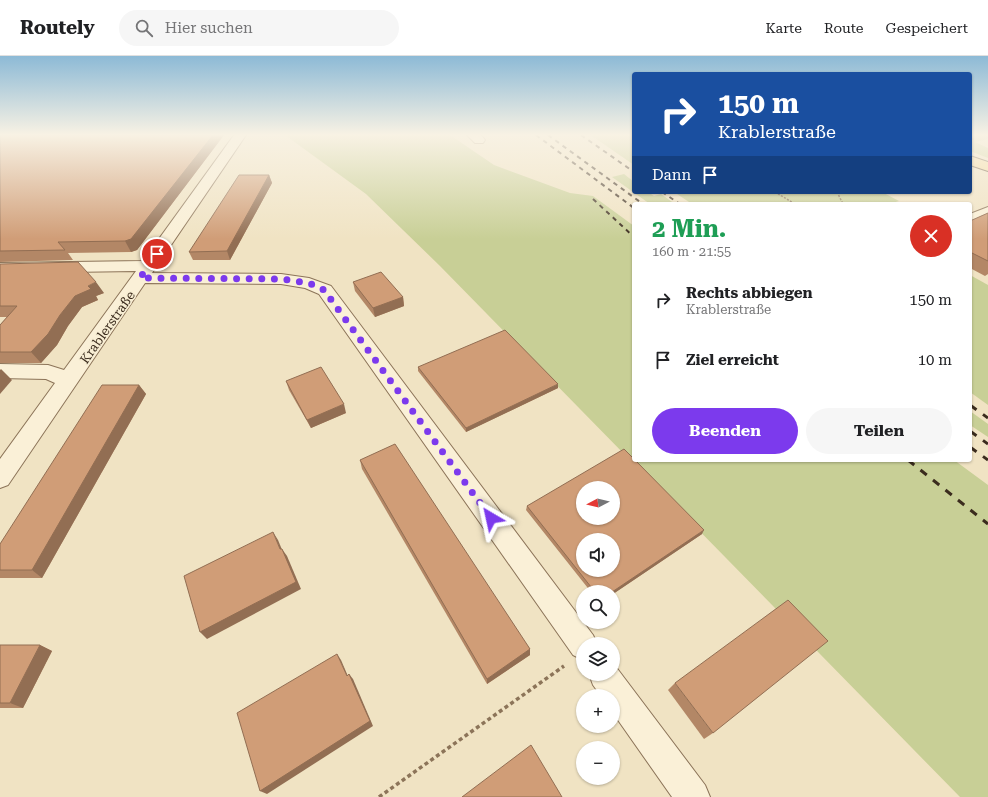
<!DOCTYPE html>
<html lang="de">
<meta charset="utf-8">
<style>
:root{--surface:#fff;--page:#f6f6f6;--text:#202124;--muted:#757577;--line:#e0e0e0;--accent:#7c3aed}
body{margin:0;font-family:"Roboto Serif",serif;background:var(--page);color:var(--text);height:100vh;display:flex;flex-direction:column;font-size:15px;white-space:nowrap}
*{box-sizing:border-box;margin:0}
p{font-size:13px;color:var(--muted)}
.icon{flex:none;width:22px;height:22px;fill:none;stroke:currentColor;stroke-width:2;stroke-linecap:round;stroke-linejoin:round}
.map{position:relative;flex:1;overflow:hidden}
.side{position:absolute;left:632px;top:146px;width:340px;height:260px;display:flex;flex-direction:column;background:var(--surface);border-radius:4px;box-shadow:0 1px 3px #0004}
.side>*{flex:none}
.hud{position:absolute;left:632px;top:16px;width:340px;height:122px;border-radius:4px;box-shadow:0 1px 3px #0004;background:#1a4fa0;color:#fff;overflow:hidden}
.needle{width:26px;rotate:263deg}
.tools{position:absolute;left:576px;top:425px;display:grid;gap:8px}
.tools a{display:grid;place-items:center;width:44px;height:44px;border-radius:50%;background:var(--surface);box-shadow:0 1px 3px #0004;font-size:20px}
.pin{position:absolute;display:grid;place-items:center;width:34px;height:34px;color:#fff;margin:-17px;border:2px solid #fff;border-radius:50%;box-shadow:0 1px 4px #0007}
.me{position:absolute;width:44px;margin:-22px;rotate:324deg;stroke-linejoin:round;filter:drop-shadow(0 0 3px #0008)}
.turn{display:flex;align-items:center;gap:14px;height:84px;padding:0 20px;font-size:18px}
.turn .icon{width:52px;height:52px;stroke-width:2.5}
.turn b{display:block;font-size:28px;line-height:34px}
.then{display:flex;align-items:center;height:38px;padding:0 20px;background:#0003;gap:8px;font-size:15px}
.round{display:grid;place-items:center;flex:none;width:42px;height:42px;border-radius:21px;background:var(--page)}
.headline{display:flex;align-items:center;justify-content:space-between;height:68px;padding:0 20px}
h1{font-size:24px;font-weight:700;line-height:30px;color:#1e9e55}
.action{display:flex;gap:8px;margin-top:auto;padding:8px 20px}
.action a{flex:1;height:46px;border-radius:24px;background:var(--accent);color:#fff;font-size:16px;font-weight:700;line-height:46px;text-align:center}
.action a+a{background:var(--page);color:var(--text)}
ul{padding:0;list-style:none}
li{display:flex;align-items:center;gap:12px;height:60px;padding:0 20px}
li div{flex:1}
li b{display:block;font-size:15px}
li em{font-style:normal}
header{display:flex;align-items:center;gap:24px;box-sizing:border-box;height:56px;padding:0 20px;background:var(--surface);border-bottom:1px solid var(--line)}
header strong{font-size:19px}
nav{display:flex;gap:22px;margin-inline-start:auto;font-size:14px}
.search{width:280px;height:36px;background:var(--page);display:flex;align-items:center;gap:10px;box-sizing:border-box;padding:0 14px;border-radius:22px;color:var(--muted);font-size:15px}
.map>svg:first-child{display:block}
.green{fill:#c8cf96}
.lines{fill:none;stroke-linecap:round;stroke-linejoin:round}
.minor-casing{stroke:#8c7459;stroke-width:2}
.major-casing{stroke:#59422d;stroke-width:2}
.path-far1{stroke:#8c7459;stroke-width:1.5;stroke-dasharray:2 1.5;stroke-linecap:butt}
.path{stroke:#8c7459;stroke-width:3.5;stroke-dasharray:4 3;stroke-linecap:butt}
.minor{fill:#faf0d7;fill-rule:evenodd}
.major{fill:#f5d999;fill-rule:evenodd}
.rail-far1{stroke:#3b2c1e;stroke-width:2;stroke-dasharray:4.5 4.5;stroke-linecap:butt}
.rail{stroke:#3b2c1e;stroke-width:3;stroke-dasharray:8 8;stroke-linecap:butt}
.wall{fill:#b38766}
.shaded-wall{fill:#926e53}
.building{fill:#d09d77;stroke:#926e53;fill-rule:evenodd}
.route{stroke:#7c3aed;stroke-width:7;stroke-dasharray:0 12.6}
.labels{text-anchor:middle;stroke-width:3;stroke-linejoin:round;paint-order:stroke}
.street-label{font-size:13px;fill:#3b2c1e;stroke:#f7edd3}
</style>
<header>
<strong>Routely</strong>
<div class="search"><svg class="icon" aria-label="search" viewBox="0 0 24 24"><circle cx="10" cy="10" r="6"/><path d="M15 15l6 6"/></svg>Hier suchen</div>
<nav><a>Karte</a><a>Route</a><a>Gespeichert</a></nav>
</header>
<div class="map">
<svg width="988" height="741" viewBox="0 0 988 741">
<rect width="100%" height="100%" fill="#f0e3c3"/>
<g class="green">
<polygon points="285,79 450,79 494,109 570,137 593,140 634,170 634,404 954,404 988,429 988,741 960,741 440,210 366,138"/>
<polygon points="590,79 634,79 634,109 595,82"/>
<polygon points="970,79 988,79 988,83 975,86 988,92 988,102 970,95"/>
<polygon points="624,118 634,126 634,136 648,136 654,140 661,138 675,148 650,148 612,121"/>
<polygon points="674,136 882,136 899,145 889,148 692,148"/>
<polygon points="970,219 988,229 988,349 970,336"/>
<polygon points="970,355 988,368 988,381 970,369"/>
</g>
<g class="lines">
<defs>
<g id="minor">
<polygon points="234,79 246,79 152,217 281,218 309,222 331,230 593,579 597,588 583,588 583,604 573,599 319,238 305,232 281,228 145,227 8,429 0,432 0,403 55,327 46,323 0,322 0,308 48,309 64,314 136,215 0,217 0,207 143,205"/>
<polygon points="467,79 481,79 485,84 483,87 475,87"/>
<polygon points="988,151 988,160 970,167 970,158"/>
<polygon points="613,607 705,729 710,741 672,741 613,657 613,640 601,640 593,629 589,618 613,618"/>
</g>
<polygon id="major" points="970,100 988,106 988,115 970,109"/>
</defs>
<use href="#minor" class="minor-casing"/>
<use href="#major" class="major-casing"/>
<g class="path-far1">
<polyline points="970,85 973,84 971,79"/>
<polyline points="775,136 795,148"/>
<polyline points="837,136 843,148"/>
</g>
<polyline class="path" points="379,741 564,610"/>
<use href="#minor" class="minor"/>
<use href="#major" class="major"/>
<g class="rail-far1">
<polyline points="536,79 634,152"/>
<polyline points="548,79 643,148"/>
<polyline points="581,79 634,116"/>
<polyline points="662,136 680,148"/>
<polyline points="593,143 634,181"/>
</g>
<g class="rail">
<polyline points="970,349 988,362"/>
<polyline points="970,375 988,388"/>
<polyline points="970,391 988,404"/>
<polyline points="908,404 988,468"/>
</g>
</g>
<g class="wall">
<polygon points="0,79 224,79 137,194 131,196 68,197 73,204 0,206"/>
<polygon points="269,119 272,127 230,204 193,204 189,196"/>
<polygon points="988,157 988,218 985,220 970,212 970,165"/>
<polygon points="0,208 104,237 96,240 98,244 82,251 68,270 57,289 41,307 0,307 0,269 7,261 0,261"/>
<polygon points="353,226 403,241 404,250 375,261 355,235"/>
<polygon points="418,311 558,332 466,376 418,315"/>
<polygon points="286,325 346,357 311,372 289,334"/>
<polygon points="139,329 146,338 42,522 0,522 0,488"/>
<polygon points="360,404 530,593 530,599 487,628 362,413"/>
<polygon points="527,450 702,478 613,538 613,536 591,536 526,454"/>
<polygon points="0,589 40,589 52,595 23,652 0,652"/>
<polygon points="675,627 713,677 704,683 668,634"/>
</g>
<g class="shaded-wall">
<polygon points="213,79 224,79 137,194 131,196 125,185"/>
<polygon points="269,119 272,127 230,204 227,195"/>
<polygon points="96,226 104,237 96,240 98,244 82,251 68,270 57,289 41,307 31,296 75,240 88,230"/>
<polygon points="403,241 404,250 375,261 373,252"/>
<polygon points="1,313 12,324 0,338 0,314"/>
<polygon points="558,328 558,332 466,376 466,372"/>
<polygon points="139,329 146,338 42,522 32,514"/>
<polygon points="344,348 346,357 311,372 307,364"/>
<polygon points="704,474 702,478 613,538 613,536 612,536"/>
<polygon points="273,476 278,484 285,501 280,493"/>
<polygon points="282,493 287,500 301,533 207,583 200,576"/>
<polygon points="40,589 52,595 23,652 10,647"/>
<polygon points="530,593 530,599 487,628 487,623"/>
<polygon points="337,598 341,604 350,625 347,620"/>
<polygon points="349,618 353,623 373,670 267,738 260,735"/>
</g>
<g class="building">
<polygon points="0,79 213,79 131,183 125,185 58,186 65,194 0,195"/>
<polygon points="239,119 269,119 227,195 189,196"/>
<polygon points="988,157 988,205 970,196 970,165"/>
<polygon points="78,206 96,226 88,230 91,233 75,240 60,259 48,278 31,296 0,296 0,269 17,250 0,250 0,208"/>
<polygon points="381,216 403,241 373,252 353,226"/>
<polygon points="505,274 558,328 466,372 418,311"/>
<polygon points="321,311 344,348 307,364 286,325"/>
<polygon points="102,329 139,329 32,514 0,514 0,488"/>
<polygon points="395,388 530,593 487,623 360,404"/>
<path d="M624,393L634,403V404H635L704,474L612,536H595L527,450ZM583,432H613V462H583ZM583,484H613V514H583Z"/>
<polygon points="273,476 280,493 282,493 296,526 200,576 184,520"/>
<polygon points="788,544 828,585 713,677 675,627"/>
<polygon points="0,589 40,589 10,647 0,647"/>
<polygon points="337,598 347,620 349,618 370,665 260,735 237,657"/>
<polygon points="531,689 562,741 462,741"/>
</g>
<linearGradient id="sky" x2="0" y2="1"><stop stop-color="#8dbad6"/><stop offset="0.43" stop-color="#f8f2e4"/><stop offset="1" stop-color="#f8f2e4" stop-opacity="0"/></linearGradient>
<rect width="988" height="183" fill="url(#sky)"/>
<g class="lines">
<polyline class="route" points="157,198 140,222 281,223 309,227 324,234 491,462"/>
</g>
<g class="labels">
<g class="street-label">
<text transform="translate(107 271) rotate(-55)" y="5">Krablerstraße</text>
</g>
</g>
</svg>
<div class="tools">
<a><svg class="needle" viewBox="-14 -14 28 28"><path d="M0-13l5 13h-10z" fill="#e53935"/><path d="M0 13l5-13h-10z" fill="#757577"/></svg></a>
<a><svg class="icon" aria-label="sound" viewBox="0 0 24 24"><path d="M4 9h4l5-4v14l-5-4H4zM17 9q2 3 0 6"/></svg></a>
<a><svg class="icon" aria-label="search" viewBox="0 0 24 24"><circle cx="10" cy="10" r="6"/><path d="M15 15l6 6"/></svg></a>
<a><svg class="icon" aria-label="layers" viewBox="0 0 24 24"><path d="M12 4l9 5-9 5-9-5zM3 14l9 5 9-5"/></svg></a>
<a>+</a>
<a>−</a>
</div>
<div class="pin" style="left:157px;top:198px;background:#d93025"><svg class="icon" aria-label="arrive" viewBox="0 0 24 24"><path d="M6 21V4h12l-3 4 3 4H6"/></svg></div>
<svg class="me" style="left:491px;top:462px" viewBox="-20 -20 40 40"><path d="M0-17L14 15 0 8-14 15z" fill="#7c3aed" stroke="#fff" stroke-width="4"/></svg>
<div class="hud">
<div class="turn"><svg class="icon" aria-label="right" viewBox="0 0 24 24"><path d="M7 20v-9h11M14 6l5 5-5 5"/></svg><div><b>150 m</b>Krablerstraße</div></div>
<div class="then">Dann<svg class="icon" aria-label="arrive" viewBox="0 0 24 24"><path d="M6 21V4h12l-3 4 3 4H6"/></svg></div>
</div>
<section class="side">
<div class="headline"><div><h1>2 Min.</h1><p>160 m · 21:55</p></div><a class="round" style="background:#d93025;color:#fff"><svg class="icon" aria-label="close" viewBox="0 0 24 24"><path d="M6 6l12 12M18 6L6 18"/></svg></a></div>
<ul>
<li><svg class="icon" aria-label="right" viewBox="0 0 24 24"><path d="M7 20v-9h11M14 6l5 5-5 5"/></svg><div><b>Rechts abbiegen</b><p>Krablerstraße</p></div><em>150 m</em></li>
<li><svg class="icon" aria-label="arrive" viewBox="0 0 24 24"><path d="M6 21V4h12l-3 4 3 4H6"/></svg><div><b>Ziel erreicht</b></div><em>10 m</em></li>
</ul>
<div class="action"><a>Beenden</a><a>Teilen</a></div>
</section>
</div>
